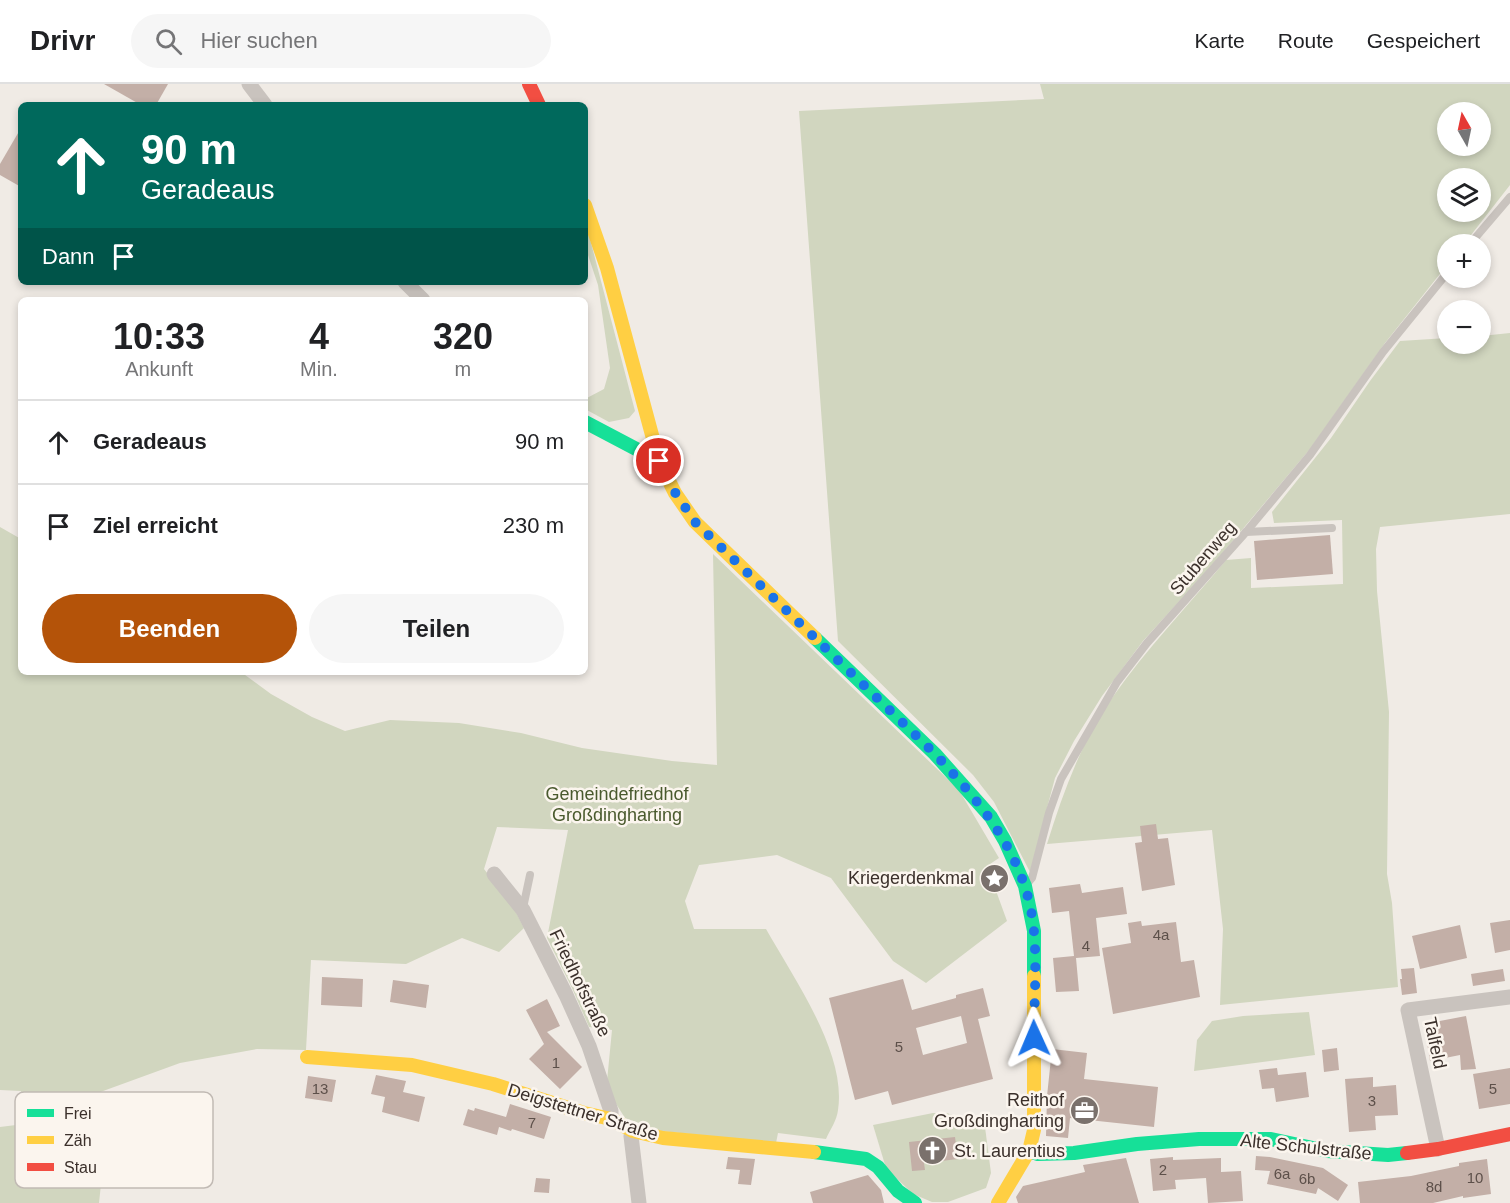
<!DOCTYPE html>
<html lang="de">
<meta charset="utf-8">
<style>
:root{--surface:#fff;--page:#f6f6f6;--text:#202124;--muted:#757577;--line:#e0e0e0;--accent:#b45309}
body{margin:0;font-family:Helvetica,sans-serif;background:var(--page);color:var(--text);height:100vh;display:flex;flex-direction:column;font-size:22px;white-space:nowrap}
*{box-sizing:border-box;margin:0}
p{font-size:20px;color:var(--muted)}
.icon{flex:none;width:33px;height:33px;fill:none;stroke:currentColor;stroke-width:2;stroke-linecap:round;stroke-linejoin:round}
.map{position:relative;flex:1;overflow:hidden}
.sheet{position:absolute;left:18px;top:213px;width:570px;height:378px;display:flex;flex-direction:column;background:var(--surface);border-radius:9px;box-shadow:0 3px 9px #0003}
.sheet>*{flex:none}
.guide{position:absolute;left:18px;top:18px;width:570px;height:183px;border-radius:9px;box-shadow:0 3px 9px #0003;background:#00695c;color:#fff;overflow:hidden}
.needle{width:39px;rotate:351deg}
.buttons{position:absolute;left:1437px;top:18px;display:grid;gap:12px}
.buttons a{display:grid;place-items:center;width:54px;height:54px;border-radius:50%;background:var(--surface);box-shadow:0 3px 9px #0003;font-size:30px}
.pin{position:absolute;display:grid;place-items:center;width:51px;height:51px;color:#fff;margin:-26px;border:3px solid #fff;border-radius:50%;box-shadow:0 2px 6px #0007}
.me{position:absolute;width:66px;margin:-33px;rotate:359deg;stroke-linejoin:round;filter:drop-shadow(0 0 4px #0008)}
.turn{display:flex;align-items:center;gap:21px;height:126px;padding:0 24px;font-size:27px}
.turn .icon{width:78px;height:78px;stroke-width:2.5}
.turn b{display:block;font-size:42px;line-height:51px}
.then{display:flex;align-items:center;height:57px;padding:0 24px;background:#0003;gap:12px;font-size:22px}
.eta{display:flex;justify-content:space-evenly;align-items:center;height:102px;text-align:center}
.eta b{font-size:36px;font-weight:700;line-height:42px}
.cta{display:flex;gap:12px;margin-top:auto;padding:12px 24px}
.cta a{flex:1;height:69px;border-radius:36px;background:var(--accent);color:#fff;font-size:24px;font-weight:700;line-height:69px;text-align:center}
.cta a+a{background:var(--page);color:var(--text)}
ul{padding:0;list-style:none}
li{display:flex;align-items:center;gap:18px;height:84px;padding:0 24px;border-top:2px solid var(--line)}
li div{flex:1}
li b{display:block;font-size:22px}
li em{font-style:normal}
header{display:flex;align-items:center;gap:36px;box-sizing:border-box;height:84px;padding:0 30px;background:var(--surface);border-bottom:2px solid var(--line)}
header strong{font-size:28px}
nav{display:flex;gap:33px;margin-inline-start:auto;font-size:21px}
.search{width:420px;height:54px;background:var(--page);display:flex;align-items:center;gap:15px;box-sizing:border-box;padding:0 21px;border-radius:33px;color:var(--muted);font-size:22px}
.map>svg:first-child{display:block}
.green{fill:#d1d6bf;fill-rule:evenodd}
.building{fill:#c3afa7;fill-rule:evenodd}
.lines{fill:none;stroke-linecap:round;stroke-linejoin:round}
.lane{stroke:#c9c3be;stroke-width:8}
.street{stroke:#c9c3be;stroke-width:15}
.fast{stroke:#16e098;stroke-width:14}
.slow{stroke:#ffcf43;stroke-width:14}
.jam{stroke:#f24e42;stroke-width:14}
.route{stroke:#1a73e8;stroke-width:10;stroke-dasharray:0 18}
.labels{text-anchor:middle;stroke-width:5;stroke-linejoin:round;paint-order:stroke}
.number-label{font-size:15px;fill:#5d504a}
.street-label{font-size:18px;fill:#3b302b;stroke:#fbf5ee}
.park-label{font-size:18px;fill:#4a5a2e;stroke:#fbf5ee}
.poi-label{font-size:18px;fill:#3b302b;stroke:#fbf5ee;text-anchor:end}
.key{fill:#fbf5ee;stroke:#c1bab4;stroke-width:1.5}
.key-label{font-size:16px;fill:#3b302b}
</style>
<header>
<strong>Drivr</strong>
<div class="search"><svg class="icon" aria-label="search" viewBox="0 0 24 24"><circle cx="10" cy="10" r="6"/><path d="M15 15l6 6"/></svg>Hier suchen</div>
<nav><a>Karte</a><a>Route</a><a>Gespeichert</a></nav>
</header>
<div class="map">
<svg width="1510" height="1119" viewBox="0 0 1510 1119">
<rect width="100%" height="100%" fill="#f0ebe5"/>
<g class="green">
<path d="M1040,0H1510V101L1464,160H1448L1447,181L1385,259L1310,365L1215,478L1143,557L1102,612L1074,657L1055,694L1030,788L994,718L973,691L838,557L799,27L1044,15ZM1448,28H1480V62H1448ZM1448,94H1480V128H1448Z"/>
<polygon points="585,136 635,327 629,334 609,338 585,325 585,315 604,305 610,284 598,201 585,162"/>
<path d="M1510,249V430L1380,443L1376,465L1377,507L1389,628L1387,790L1392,819L1398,903L1220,921L1223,845L1212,746L1047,760C1063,709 1081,658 1112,614C1146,565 1188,522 1226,476L1251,474V504L1343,500L1342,436L1274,439L1272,428L1331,354L1370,297L1400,257L1447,254L1448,260H1480L1481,252Z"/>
<path d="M0,443L21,455V588H241L271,610L312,633L345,647L390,636L459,639L521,649L582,664L672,677L717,681L713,470L959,706L999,774L987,782L1007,837L926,899L893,877L831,794L777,771L699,781L685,817L694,845H766C793,893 847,969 838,1026C837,1036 830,1046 826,1055L778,1049L776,1059L661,1047L625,1034L613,1015L607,997L612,946L589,943L572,904L547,854L568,746L497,743L484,785L513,822L524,844L499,868L462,854L406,880L311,876L306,966L257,965L180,979L51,1026L16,1031L21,1007L0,1006Z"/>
<polygon points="1309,928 1315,971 1194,987 1197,956 1212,937 1243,932"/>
<polygon points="110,1016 99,1119 0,1119 0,1043 56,1036"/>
<polygon points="933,1029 947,1029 985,1043 991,1089 986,1104 948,1118 932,1118 913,1110 886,1084 873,1041"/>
</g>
<g class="building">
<polygon points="104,0 168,0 156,21 141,21"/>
<polygon points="21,44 21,103 0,91 0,80"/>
<polygon points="1330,451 1333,490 1257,496 1254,457"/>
<polygon points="1156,740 1158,755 1168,754 1175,801 1142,807 1135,759 1142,758 1140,742"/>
<polygon points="1080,800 1082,809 1123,803 1127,830 1096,834 1100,872 1076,874 1079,907 1056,908 1053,874 1074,872 1069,827 1052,829 1049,804"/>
<polygon points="1510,836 1510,866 1495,869 1490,839"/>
<polygon points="1141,837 1142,842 1176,838 1181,878 1194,876 1200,913 1113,930 1102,864 1131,859 1128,839"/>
<polygon points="1460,841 1467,874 1420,885 1412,852"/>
<polygon points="1414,884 1417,909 1402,911 1400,895 1402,895 1401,885"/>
<polygon points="1503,885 1505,897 1473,902 1471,890"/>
<polygon points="322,893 363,895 362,923 321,921"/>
<path d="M903,895L912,926L956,914V911L983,904L990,932L978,935L993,995L892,1021L888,1007L855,1016L829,914ZM961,932L967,959L923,971L916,944Z"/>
<polygon points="393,896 429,901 426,924 390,918"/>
<polygon points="547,915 560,942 547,948 582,983 560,1005 529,975 544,960 526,926"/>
<polygon points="1466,932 1476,985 1461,986 1460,971 1430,977 1424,940"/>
<polygon points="1337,964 1339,986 1324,988 1322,966"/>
<polygon points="1052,965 1087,969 1084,995 1158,1003 1154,1043 1070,1034 1068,1054 1046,1052 1047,1012"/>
<polygon points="1277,984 1278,991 1306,988 1309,1013 1276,1018 1274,1004 1262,1005 1259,986"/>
<polygon points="1510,984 1510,1020 1479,1025 1473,990"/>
<polygon points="376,991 406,997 403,1008 425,1013 419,1038 382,1028 385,1013 371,1010"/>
<polygon points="308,992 336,996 332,1018 305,1014"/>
<polygon points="1373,993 1373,1003 1396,1001 1398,1031 1375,1032 1376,1046 1349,1048 1345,995"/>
<polygon points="510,1020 551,1033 544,1055 512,1045 511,1047 499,1043 497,1051 463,1041 468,1025 474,1027 475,1024 506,1033"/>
<polygon points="955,1053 958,1075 924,1079 925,1086 912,1087 909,1058"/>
<polygon points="1256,1072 1270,1073 1323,1084 1348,1101 1338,1117 1318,1104 1316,1110 1267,1100 1270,1087 1255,1086"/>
<polygon points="728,1073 755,1075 751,1101 738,1100 740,1086 726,1085"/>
<polygon points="1173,1073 1173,1076 1221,1074 1221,1088 1241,1087 1243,1117 1208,1119 1206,1094 1175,1096 1176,1105 1153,1107 1150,1075"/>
<polygon points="1126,1074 1139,1119 1018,1119 1016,1113 1023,1102 1085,1088 1083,1081"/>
<polygon points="1487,1075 1491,1110 1463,1114 1463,1112 1433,1119 1360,1119 1358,1098 1411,1092 1459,1082 1459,1079"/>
<polygon points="868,1091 881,1106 884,1119 813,1119 810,1108"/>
<polygon points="536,1094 550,1095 549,1109 534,1108"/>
</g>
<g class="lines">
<g class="lane">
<polyline points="1470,160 1510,113"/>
<polyline points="1246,448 1332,444"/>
<polyline points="1026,801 1032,794 1049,729 1061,695 1117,598 1147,559 1246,448 1310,371 1383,268 1448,188"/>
<polyline points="523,824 530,791"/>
</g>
<g class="street">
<polyline points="249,0 265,21"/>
<polyline points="405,198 423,216"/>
<polyline points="494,790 523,826 566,911 589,962 611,1027 611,1035"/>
<polyline points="633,1047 631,1052 639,1119"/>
<polyline points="1438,1065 1408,926 1510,913"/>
</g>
<g class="fast">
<polyline points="585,338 659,377"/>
<polyline points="815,554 935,670 991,733 1005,757 1025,802 1034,847 1034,892"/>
<polyline points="1029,1067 1038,1070 1074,1069 1137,1060 1199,1055 1271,1055 1327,1067 1388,1071 1407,1069"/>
<polyline points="814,1068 866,1075 878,1083 898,1107 915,1119"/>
</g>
<g class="slow">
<polyline points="585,121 607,184 659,377 675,409 695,438 815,554"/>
<polyline points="307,973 412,981 493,1000 584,1029 611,1035 633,1047 663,1054 814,1068"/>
<polyline points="998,1119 1029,1067 1034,1046 1034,892"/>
</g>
<g class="jam">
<polyline points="529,0 539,21"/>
<polyline points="1407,1069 1438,1065 1510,1050"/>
</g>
</g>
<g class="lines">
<path class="route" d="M659,377L668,398L695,438L935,670C983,721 1028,775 1034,848C1037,883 1034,919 1034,954"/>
</g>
<defs>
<symbol id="sight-disc" viewBox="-11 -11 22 22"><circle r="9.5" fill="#7a716c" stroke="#fbf5ee"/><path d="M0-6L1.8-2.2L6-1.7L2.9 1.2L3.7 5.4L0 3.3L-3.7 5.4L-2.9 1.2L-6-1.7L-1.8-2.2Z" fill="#fff"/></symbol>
<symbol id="office-disc" viewBox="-11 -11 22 22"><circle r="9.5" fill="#7a716c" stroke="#fbf5ee"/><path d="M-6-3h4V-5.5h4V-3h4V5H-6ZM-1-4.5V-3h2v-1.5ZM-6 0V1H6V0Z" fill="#fff"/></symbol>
<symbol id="church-disc" viewBox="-11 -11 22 22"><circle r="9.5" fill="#7a716c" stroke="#fbf5ee"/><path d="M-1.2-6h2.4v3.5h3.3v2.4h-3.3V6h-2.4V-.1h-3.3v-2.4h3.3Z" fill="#fff"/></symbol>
</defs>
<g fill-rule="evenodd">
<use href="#sight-disc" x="978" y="778" width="33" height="33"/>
<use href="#office-disc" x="1068" y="1010" width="33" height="33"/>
<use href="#church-disc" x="916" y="1050" width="33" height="33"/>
</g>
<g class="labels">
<g class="number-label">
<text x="1161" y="856">4a</text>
<text x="1086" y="867">4</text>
<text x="899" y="968">5</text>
<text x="556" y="984">1</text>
<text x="320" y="1010">13</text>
<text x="1493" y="1010">5</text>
<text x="1372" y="1022">3</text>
<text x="532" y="1044">7</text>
<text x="1163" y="1091">2</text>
<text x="1282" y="1095">6a</text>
<text x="1475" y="1099">10</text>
<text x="1307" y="1100">6b</text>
<text x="1434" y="1108">8d</text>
</g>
<g class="street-label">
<text transform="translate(1203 474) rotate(-49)" y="6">Stubenweg</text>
<text transform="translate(580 899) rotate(64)" y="6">Friedhofstraße</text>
<text transform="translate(1435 959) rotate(78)" y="6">Talfeld</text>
<text transform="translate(583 1028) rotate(17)" y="6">Deigstettner Straße</text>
<text transform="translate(1306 1063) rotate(6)" y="6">Alte Schulstraße</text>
</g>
<g class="park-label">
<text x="617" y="716">Gemeindefriedhof<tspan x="617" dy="21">Großdingharting</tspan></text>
</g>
<g class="poi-label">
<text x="974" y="800">Kriegerdenkmal</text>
<text x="1064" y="1022">Reithof<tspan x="1064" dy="21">Großdingharting</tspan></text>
<text x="954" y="1073" text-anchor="start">St. Laurentius</text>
</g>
</g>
<rect x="15" y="1008" width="198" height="96" rx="9" class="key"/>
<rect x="27" y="1025" width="27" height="8" fill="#16e098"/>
<rect x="27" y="1052" width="27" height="8" fill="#ffcf43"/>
<rect x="27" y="1079" width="27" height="8" fill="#f24e42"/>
<g class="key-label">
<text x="64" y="1035">Frei</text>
<text x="64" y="1062">Zäh</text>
<text x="64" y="1089">Stau</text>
</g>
</svg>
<div class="buttons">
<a><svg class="needle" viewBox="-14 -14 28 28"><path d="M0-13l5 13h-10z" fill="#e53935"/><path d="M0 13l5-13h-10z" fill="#757577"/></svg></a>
<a><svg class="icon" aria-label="layers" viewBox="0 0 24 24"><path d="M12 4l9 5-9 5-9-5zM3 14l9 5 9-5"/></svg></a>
<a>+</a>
<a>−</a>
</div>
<div class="pin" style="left:659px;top:377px;background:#d93025"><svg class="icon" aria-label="arrive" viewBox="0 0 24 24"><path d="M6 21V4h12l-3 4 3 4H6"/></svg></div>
<svg class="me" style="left:1034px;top:954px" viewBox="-20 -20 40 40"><path d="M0-17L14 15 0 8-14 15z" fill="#1a73e8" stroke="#fff" stroke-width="4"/></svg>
<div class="guide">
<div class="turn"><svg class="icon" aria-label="ahead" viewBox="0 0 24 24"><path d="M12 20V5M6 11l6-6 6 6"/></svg><div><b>90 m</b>Geradeaus</div></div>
<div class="then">Dann<svg class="icon" aria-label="arrive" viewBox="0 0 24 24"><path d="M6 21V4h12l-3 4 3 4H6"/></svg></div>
</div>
<section class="sheet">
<div class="eta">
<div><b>10:33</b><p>Ankunft</p></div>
<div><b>4</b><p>Min.</p></div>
<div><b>320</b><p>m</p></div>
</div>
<ul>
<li><svg class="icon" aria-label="ahead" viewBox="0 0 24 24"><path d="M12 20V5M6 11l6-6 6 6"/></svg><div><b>Geradeaus</b></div><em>90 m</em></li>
<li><svg class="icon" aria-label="arrive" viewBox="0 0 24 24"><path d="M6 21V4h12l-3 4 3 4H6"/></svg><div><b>Ziel erreicht</b></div><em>230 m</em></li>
</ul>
<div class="cta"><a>Beenden</a><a>Teilen</a></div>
</section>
</div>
